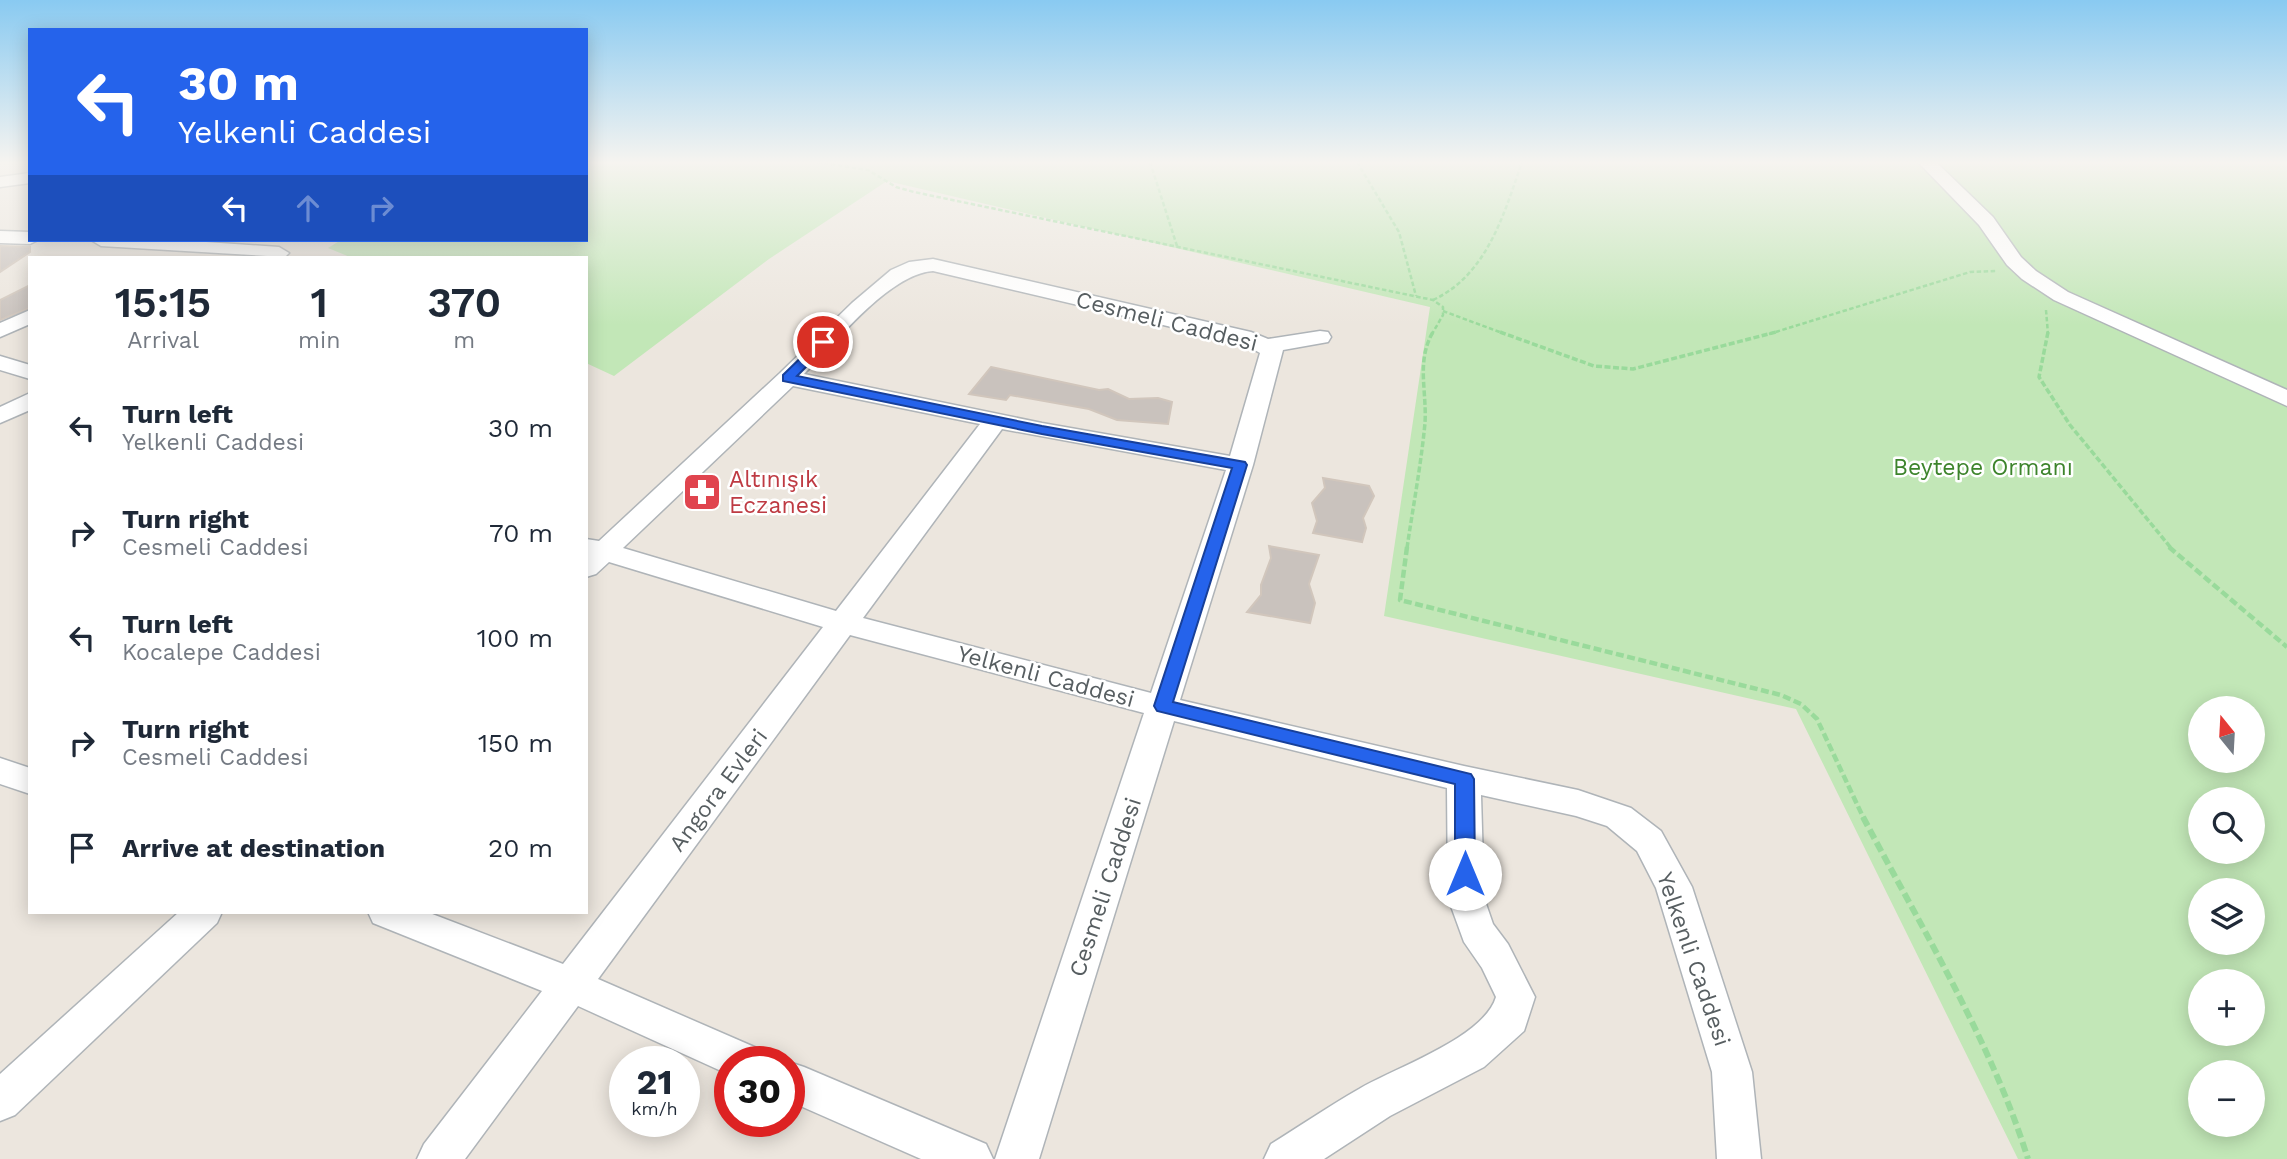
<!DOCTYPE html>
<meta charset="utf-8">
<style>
:root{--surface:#fff;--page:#f6f6f7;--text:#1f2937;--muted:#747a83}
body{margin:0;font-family:"Work Sans",sans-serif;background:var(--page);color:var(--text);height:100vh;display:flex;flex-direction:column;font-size:26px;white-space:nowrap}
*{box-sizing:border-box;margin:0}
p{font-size:23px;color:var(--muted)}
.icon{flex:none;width:38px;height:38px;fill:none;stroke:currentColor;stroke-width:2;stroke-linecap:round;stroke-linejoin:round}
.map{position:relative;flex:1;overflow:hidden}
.details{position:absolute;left:28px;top:256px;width:560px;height:658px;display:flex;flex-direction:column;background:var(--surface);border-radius:0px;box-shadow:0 4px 18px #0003}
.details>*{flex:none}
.top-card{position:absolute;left:28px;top:28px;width:560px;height:214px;border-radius:0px;box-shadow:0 4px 18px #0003;background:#2563eb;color:#fff;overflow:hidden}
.needle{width:46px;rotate:342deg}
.tools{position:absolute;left:2188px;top:696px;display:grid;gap:14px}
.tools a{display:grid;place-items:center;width:77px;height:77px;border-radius:50%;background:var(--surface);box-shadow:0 4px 18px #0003;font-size:35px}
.speed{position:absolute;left:609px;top:1046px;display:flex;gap:14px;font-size:35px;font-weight:700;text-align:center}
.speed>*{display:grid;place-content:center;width:91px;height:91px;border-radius:50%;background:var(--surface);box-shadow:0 4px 18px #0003;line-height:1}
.speed small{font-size:18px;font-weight:400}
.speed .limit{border:10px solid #d22;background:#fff;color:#111}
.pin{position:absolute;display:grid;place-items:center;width:60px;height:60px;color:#fff;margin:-30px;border:4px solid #fff;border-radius:50%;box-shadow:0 2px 7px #0007}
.me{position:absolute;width:77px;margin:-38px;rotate:0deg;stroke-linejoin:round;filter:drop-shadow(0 0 5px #0008)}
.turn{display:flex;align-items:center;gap:24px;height:147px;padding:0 35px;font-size:32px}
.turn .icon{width:91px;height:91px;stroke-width:2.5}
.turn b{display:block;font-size:49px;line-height:60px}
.lanes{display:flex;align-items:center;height:66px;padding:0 35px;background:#0003;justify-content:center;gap:35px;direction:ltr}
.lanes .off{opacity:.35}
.eta{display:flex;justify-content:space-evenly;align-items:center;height:119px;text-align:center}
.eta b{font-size:42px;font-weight:600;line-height:49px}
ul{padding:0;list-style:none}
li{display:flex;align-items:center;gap:21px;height:105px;padding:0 35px}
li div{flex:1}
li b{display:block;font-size:26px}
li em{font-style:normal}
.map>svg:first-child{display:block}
.green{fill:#c2e7b7;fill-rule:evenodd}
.building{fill:#c9c2bd;stroke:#d1c6bc;stroke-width:2}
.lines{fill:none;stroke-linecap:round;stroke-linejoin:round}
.minor-casing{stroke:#afb4b8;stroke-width:3}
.path-far3{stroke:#99da9b;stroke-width:2.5;stroke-dasharray:4.5 2.5;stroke-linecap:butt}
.path-far2{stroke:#99da9b;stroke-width:3.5;stroke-dasharray:6 2.5;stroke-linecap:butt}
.path-far1{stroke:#99da9b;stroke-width:4.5;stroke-dasharray:8 3.5;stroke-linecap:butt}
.path{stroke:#99da9b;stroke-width:6;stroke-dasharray:10 4.5;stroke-linecap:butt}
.minor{fill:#fff;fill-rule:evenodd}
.route{fill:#2563eb;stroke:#184099;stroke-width:2}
.labels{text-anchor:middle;stroke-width:5;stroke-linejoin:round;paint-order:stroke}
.street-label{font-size:23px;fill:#575e61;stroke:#fff}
.park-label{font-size:23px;fill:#3d842c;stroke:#fff}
.health-label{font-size:23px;fill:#be3a42;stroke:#fff;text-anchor:start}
</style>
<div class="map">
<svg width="2287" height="1159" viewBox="0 0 2287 1159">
<rect width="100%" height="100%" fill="#ece6de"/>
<path class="green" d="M586,162H2287V1159H2018L1796,709L1384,616L1430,307L887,181L769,259L614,376L586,363V257H350L328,248L341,240H586ZM2200,709H2252V761H2200ZM2200,800H2252V852H2200ZM2200,891H2252V943H2200ZM2200,982H2252V1034H2200ZM2200,1073H2252V1125H2200Z"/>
<g class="building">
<polygon points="0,246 30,247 30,252 0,272"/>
<polygon points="30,285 30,308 0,320 0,300"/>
<polygon points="991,367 1099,390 1108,389 1129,399 1158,398 1172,402 1168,424 1117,420 1089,409 1010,395 1006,400 969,394"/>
<polygon points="1323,478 1369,486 1374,496 1363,518 1366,528 1362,542 1313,533 1317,521 1312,503 1325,488"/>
<polygon points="1269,546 1319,555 1309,584 1315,603 1310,623 1247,612 1261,595 1261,585 1271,558"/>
</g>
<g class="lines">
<defs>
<g id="minor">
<polygon points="1918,162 1936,162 1993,217 2021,257 2036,271 2068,292 2287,390 2287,406 2054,300 2022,279 2007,265 1979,225"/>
<polygon points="30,173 30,183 0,187 0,177"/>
<polygon points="0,231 30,232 30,240 38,240 30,244 0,243"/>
<polygon points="91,240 177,240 279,247 289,253 285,257 101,246"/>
<path d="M933,259L1251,332L1268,339L1320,331L1328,332L1331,337L1328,342L1283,350L1253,465L1180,700L1464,766L1578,790L1631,808L1661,831L1692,887L1752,1072L1761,1159H1717L1712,1072L1656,888L1637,851L1607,826L1576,816L1481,795L1484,898L1493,924L1508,944L1535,997L1524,1031L1484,1067L1390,1116L1324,1159H1264L1271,1144C1300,1126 1329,1106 1359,1089C1394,1068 1484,1038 1496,997L1482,968L1464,942L1448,898L1447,788L1174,721L1039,1159H995L1144,713L850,635L598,979L759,1049L765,1062H730V1075L578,1006L465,1159H417L424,1144L542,991L373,923L368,912H427L563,964L823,627L609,562L596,574L586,577V539L599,541L780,373L852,303L891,270L909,262ZM933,271L1244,344L1260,353L1230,456L1042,423L804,374C835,343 889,274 933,271ZM793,386L980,424L836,611L623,548ZM1002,429L1226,470L1151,693L863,618Z"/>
<polygon points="30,310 30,324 0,337 0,323"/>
<polygon points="0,356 30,365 30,379 0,370"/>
<polygon points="30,393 30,410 0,423 0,407"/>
<polygon points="0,758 30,768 30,794 0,784"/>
<polygon points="179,912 222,912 217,923 15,1115 0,1121 0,1074"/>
<polygon points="787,1062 789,1062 804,1067 986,1144 993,1159 921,1159 789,1101"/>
</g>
</defs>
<use href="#minor" class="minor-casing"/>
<g class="path-far3">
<polyline points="817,162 868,170 896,187 914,192 1433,300 1443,307 1443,315 1432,334"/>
<polyline points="1150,162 1177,246"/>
<polyline points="1357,162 1399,232 1416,296"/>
<path d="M1433,300C1487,275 1504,214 1522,162"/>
<polyline points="2046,310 2048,334"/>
<polyline points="1443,311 1505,334"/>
<polyline points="1769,334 1970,272 1996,271"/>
</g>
<g class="path-far2">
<polyline points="1500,332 1594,366 1633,369 1776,332"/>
<polyline points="2048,332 2039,377 2070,425 2171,548"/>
<path d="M1407,548C1413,507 1421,465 1425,423C1427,391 1416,361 1433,332"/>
</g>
<g class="path-far1">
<polyline points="1407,547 1400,600 1781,695 1801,704 1817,719 1864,819"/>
<polyline points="2169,547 2287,647"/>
</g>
<path class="path" d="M1863,817C1920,925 1992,1043 2028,1159"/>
<use href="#minor" class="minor"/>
</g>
<linearGradient id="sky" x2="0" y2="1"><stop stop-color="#89caf1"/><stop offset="0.5" stop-color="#f6f4f0"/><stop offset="1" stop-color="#f6f4f0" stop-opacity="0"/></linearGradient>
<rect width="2287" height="325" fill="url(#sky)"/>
<polygon class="route" points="823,339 829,342 828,345 797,376 1042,426 1245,462 1247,465 1173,702 1471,774 1474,779 1475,874 1472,880 1465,882 1458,880 1455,874 1455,784 1157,711 1154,706 1232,468 1042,434 783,381 783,375 819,340"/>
<defs>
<symbol id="pharmacy-square" viewBox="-11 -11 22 22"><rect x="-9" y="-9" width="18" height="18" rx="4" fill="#e0444e" stroke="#fff"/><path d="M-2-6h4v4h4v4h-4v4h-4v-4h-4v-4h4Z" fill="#fff"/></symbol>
</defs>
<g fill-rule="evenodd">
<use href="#pharmacy-square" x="680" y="470" width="44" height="44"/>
</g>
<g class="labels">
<g class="street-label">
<text transform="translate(1167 321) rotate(14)" y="8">Cesmeli Caddesi</text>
<text transform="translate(1046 676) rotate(15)" y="8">Yelkenli Caddesi</text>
<text transform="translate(718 790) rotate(-53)" y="8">Angora Evleri</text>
<text transform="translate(1105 887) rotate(-72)" y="8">Cesmeli Caddesi</text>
<text transform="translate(1694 959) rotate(71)" y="8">Yelkenli Caddesi</text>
</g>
<g class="park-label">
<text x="1983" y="475">Beytepe Ormanı</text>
</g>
<g class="health-label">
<text x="729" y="487">Altınışık<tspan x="729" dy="26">Eczanesi</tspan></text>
</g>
</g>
</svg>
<div class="tools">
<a><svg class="needle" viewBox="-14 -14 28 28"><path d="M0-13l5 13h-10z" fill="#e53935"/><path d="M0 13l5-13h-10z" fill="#747a83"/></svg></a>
<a><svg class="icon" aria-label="search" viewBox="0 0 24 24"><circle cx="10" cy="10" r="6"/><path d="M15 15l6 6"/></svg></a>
<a><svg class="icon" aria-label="layers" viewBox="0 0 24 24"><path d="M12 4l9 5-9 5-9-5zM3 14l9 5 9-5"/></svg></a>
<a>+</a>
<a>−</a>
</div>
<div class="speed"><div>21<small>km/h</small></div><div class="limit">30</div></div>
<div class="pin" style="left:823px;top:342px;background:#d93025"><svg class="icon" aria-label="arrive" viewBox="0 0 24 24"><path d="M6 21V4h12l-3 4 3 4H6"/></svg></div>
<svg class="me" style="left:1465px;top:874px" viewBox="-20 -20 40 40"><circle r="19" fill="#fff"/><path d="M0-13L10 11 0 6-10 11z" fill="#2563eb"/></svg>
<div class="top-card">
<div class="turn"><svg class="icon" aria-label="left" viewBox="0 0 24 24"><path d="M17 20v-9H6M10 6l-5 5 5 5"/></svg><div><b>30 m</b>Yelkenli Caddesi</div></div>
<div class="lanes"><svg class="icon" aria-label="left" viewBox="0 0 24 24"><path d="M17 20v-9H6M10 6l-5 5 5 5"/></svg><svg class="icon off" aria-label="ahead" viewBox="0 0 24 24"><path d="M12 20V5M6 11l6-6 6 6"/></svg><svg class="icon off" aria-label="right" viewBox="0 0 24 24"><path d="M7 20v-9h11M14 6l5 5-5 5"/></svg></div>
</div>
<section class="details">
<div class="eta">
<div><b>15:15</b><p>Arrival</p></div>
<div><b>1</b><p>min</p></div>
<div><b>370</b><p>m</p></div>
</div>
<ul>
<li><svg class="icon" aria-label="left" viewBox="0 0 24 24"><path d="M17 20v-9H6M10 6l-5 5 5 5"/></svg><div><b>Turn left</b><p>Yelkenli Caddesi</p></div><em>30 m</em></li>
<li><svg class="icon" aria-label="right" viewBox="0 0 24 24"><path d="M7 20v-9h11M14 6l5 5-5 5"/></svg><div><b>Turn right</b><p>Cesmeli Caddesi</p></div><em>70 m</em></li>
<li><svg class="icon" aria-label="left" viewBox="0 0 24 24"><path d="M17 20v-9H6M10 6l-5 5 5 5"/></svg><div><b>Turn left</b><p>Kocalepe Caddesi</p></div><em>100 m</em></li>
<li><svg class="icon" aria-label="right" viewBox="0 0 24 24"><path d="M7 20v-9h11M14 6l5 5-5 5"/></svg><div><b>Turn right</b><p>Cesmeli Caddesi</p></div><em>150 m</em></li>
<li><svg class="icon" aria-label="arrive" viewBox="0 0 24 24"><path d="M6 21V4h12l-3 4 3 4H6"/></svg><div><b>Arrive at destination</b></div><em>20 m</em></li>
</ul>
</section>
</div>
